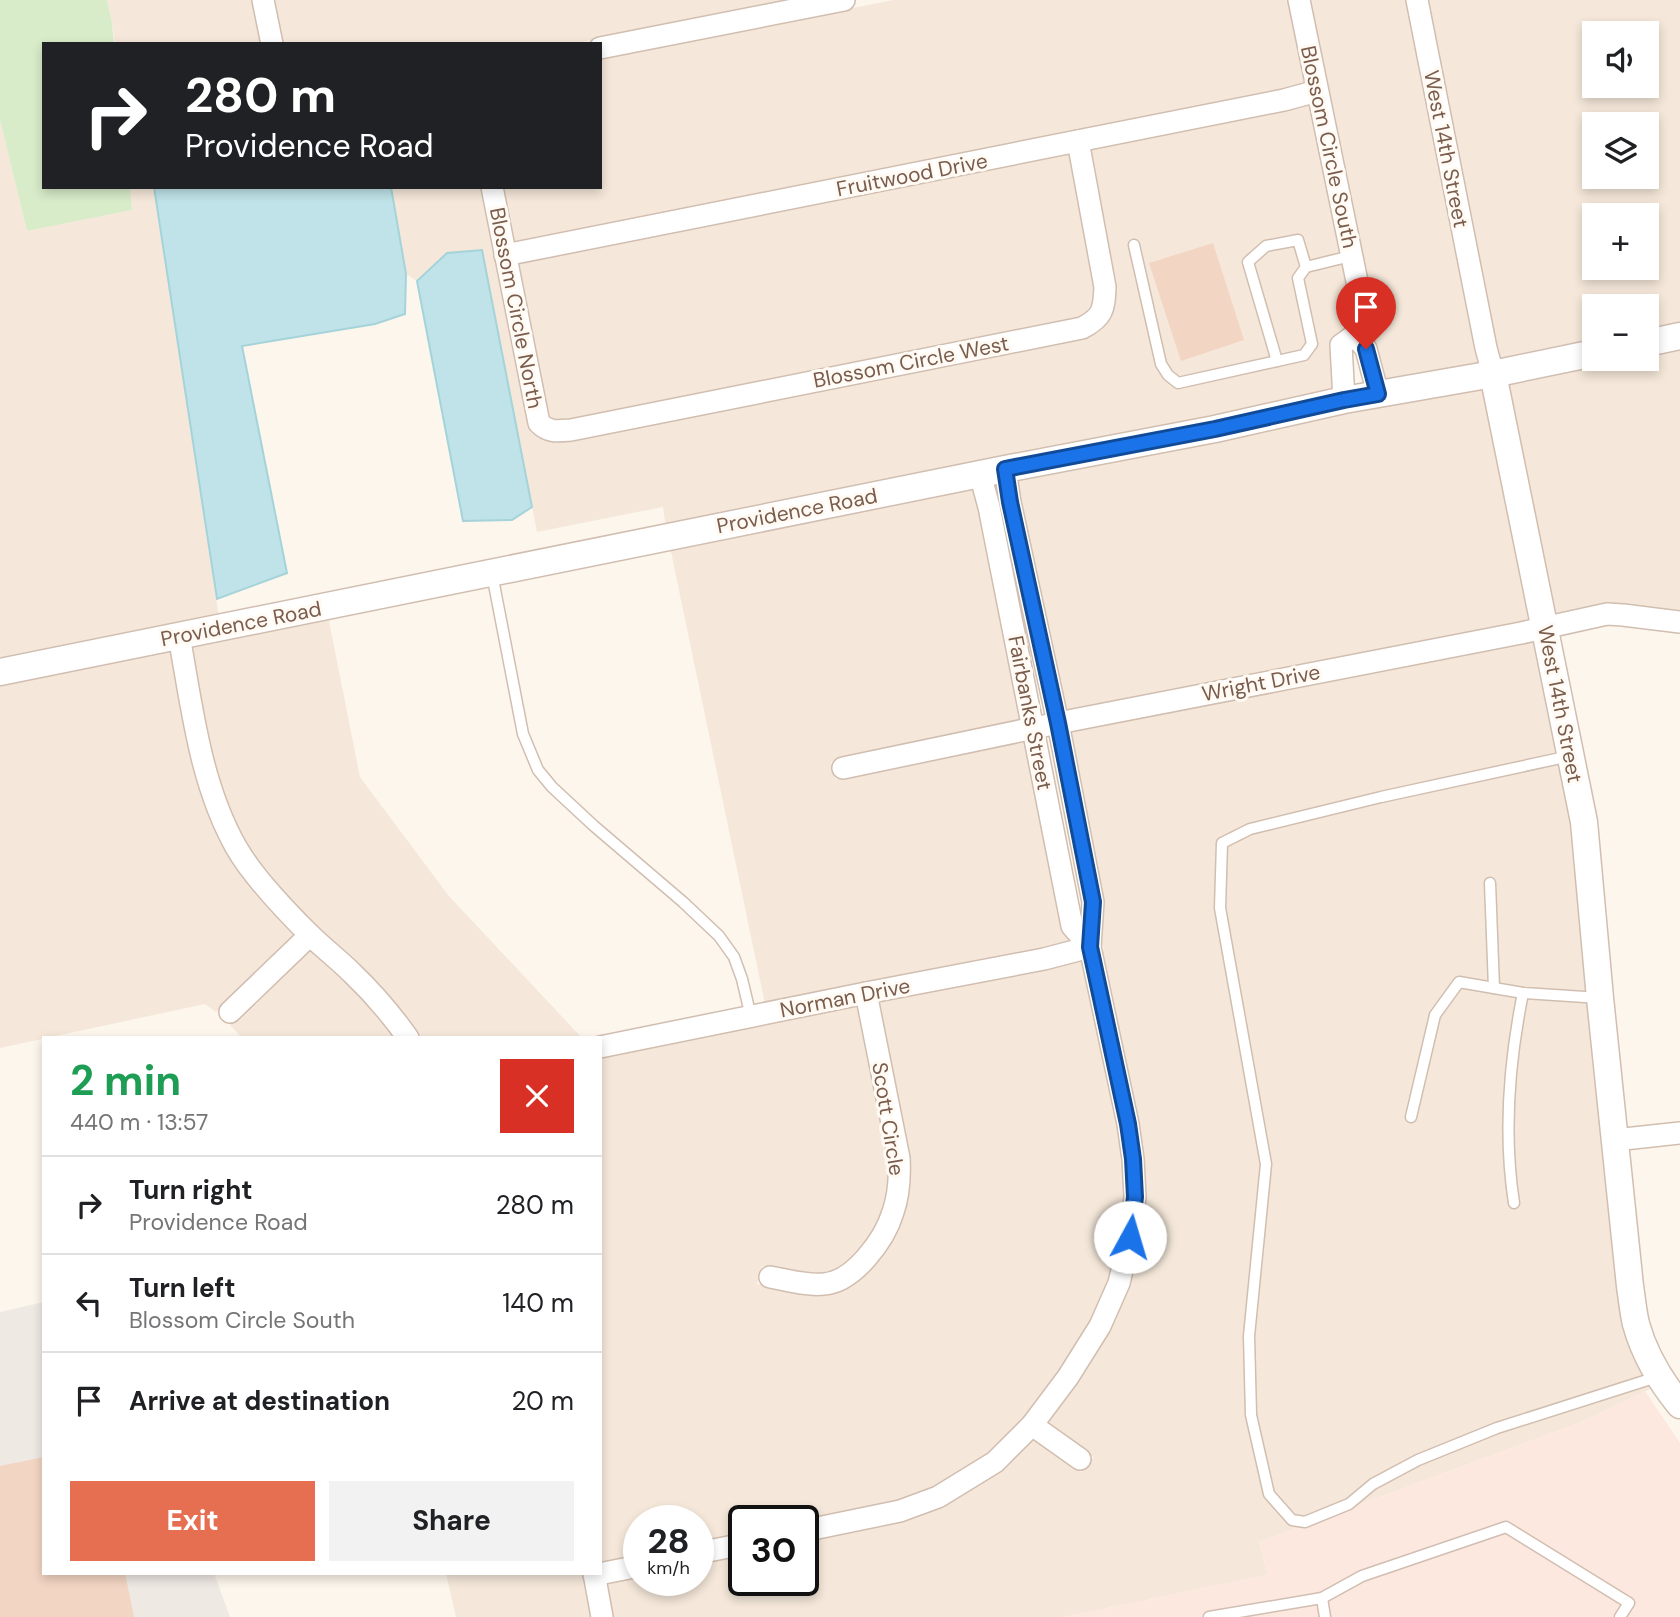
<!DOCTYPE html>
<meta charset="utf-8">
<style>
:root{--surface:#fff;--page:#f2f2f2;--text:#202124;--muted:#757577;--line:#e0e0e0;--accent:#e76f51}
body{margin:0;font-family:"DM Sans",sans-serif;background:var(--page);color:var(--text);height:100vh;display:flex;flex-direction:column;font-size:26px;white-space:nowrap}
*{box-sizing:border-box;margin:0}
p{font-size:23px;color:var(--muted)}
.icon{flex:none;width:38px;height:38px;fill:none;stroke:currentColor;stroke-width:2;stroke-linecap:round;stroke-linejoin:round}
.map{position:relative;flex:1;overflow:hidden}
.details{position:absolute;left:42px;top:1036px;width:560px;height:539px;display:flex;flex-direction:column;background:var(--surface);border-radius:0px;box-shadow:0 4px 10px #0003}
.details>*{flex:none}
.guide{position:absolute;left:42px;top:42px;width:560px;height:147px;border-radius:0px;box-shadow:0 4px 10px #0003;background:#202124;color:#fff;overflow:hidden}
.fabs{position:absolute;left:1582px;top:21px;display:grid;gap:14px}
.fabs a{display:grid;place-items:center;width:77px;height:77px;border-radius:0px;background:var(--surface);box-shadow:0 4px 10px #0003;font-size:35px}
.speed{position:absolute;left:623px;top:1505px;display:flex;gap:14px;font-size:35px;font-weight:700;text-align:center}
.speed>*{display:grid;place-content:center;width:91px;height:91px;border-radius:50%;background:var(--surface);box-shadow:0 4px 10px #0003;line-height:1}
.speed small{font-size:18px;font-weight:400}
.speed .limit{border:4px solid #111;border-radius:10px;background:#fff;color:#111}
.pin{position:absolute;display:grid;place-items:center;width:60px;height:60px;color:#fff;margin:-72px -30px;border-radius:50% 50% 50% 0;rotate:-45deg;box-shadow:0 0 7px #0007}
.pin .icon{rotate:45deg}
.me{position:absolute;width:77px;margin:-38px;rotate:6deg;stroke-linejoin:round;filter:drop-shadow(0 0 5px #0008)}
.turn{display:flex;align-items:center;gap:24px;height:147px;padding:0 28px;font-size:32px}
.turn .icon{width:91px;height:91px;stroke-width:2.5}
.turn b{display:block;font-size:49px;line-height:60px}
.round{display:grid;place-items:center;flex:none;width:74px;height:74px;border-radius:0px;background:var(--page)}
.overview{display:flex;align-items:center;justify-content:space-between;height:119px;padding:0 28px}
h1{font-size:42px;font-weight:700;line-height:52px;color:#1e9e55}
.action{display:flex;gap:14px;margin-top:auto;padding:14px 28px}
.action a{flex:1;height:80px;border-radius:0px;background:var(--accent);color:#fff;font-size:28px;font-weight:700;line-height:80px;text-align:center}
.action a+a{background:var(--page);color:var(--text)}
ul{padding:0;list-style:none}
li{display:flex;align-items:center;gap:21px;height:98px;padding:0 28px;border-top:2px solid var(--line)}
li div{flex:1}
li b{display:block;font-size:26px}
li em{font-style:normal}
.map>svg:first-child{display:block}
.residential{fill:#f5e8da;fill-rule:evenodd}
.commercial{fill:#fde8e0}
.industrial{fill:#efe9e4}
.green{fill:#d8ecc9}
.water{fill:#bfe3e8;stroke:#a5d3da;stroke-width:2}
.building{fill:#f3d5c3}
.lines{fill:none;stroke-linecap:round;stroke-linejoin:round}
.service-casing{stroke:#d1beb0;stroke-width:13}
.minor-casing{stroke:#d1beb0;stroke-width:24}
.tertiary-casing{stroke:#d1beb0;stroke-width:29}
.service{stroke:#fff;stroke-width:10}
.minor{stroke:#fff;stroke-width:21}
.tertiary{stroke:#fff;stroke-width:26}
.route-casing{stroke:#114b97;stroke-width:18}
.route{stroke:#1a73e8;stroke-width:12}
.labels{text-anchor:middle;stroke-width:6;stroke-linejoin:round;paint-order:stroke}
.street-label{font-size:21px;fill:#7a5c4d;stroke:#fffaf3}
</style>
<div class="map">
<svg width="1680" height="1617" viewBox="0 0 1680 1617">
<rect width="100%" height="100%" fill="#fdf6ec"/>
<g class="residential">
<polygon points="107,0 252,0 261,44 115,44 112,23"/>
<polygon points="273,0 795,0 573,44 282,44"/>
<polygon points="893,0 1289,0 1305,84 1282,91 514,244 503,187 600,187 600,58"/>
<polygon points="1310,0 1406,0 1475,350 1480,367 1386,383 1377,347 1366,332 1370,306 1369,289"/>
<path d="M1428,0H1680V326L1647,333V306H1594V343L1501,362L1496,346ZM1594,33H1647V86H1594ZM1594,124H1647V177H1594ZM1594,215H1647V268H1594Z"/>
<polygon points="1309,103 1348,292 1349,306 1345,330 1335,337 1330,346 1333,393 666,528 663,507 537,532 482,251 447,253 417,281 406,274 391,187 481,187 529,425 531,429 530,432 537,436 543,441 545,439 553,441 573,440 1103,326 1114,307 1116,287 1090,149"/>
<polygon points="0,120 27,231 132,210 130,187 154,187 219,618 0,662"/>
<polygon points="1069,153 1094,288 1093,304 1087,314 1078,319 570,421 555,422 549,419 517,263"/>
<polygon points="1680,346 1680,613 1553,616 1506,381 1615,359 1647,359 1647,352"/>
<polygon points="1484,385 1532,620 1067,711 1020,500 1016,476"/>
<polygon points="972,485 978,509 1020,721 831,762 836,779 1024,740 1062,928 1072,942 1042,949 765,1004 670,547"/>
<polygon points="328,616 360,777 448,895 582,1038 420,1038 399,1008 360,966 318,928 293,902 246,844 228,805 217,772 202,703 191,643"/>
<polygon points="1536,639 1573,824 1654,1387 1579,1423 1259,1542 1268,1575 1064,1617 613,1617 606,1582 639,1575 639,1580 698,1580 698,1563 744,1553 744,1580 803,1580 803,1541 904,1519 1033,1438 1081,1472 1094,1457 1046,1423 1129,1286 1140,1239 1145,1196 1144,1158 1139,1122 1102,954 1102,950 1104,948 1100,944 1103,900 1071,730"/>
<polygon points="170,648 189,749 208,813 228,854 249,882 296,935 216,1012 205,1004 0,1048 0,681"/>
<polygon points="309,949 344,979 383,1020 395,1038 242,1038 230,1025"/>
<polygon points="1081,959 1118,1126 1123,1160 1124,1197 1120,1236 1109,1280 1090,1322 1059,1372 1023,1419 988,1455 934,1489 898,1501 803,1521 744,1521 744,1534 698,1543 698,1521 639,1521 639,1556 602,1564 600,1556 600,1057 857,1004 888,1160 889,1177 883,1211 868,1239 851,1260 836,1272 824,1275 762,1266 757,1284 809,1293 827,1294 847,1287 867,1272 886,1248 903,1215 911,1179 909,1156 878,1000"/>
<polygon points="446,1573 583,1573 591,1617 456,1617"/>
</g>
<polygon class="commercial" points="1645,1391 1680,1443 1680,1617 1064,1617 1268,1575 1259,1542 1579,1423"/>
<polygon class="industrial" points="44,1302 44,1573 214,1573 230,1617 0,1617 0,1312"/>
<polygon class="green" points="0,0 107,0 112,23 114,44 44,44 44,187 130,187 132,210 27,231 0,120"/>
<g class="water">
<polygon points="154,187 391,187 406,274 405,314 375,324 242,346 287,573 217,599"/>
<polygon points="482,250 532,507 512,520 463,521 417,281 447,253"/>
</g>
<g class="building">
<polygon points="1213,243 1244,340 1181,361 1149,263"/>
<polygon points="44,1457 44,1573 125,1573 134,1617 0,1617 0,1466"/>
</g>
<g class="lines">
<defs>
<g id="service">
<polyline points="1134,245 1161,364 1168,375 1178,383 1304,355 1312,344 1298,278 1306,267 1351,256"/>
<polyline points="1277,361 1248,262 1266,246 1298,240 1306,267"/>
<polyline points="492,574 523,734 538,770 552,787 594,826 683,902 719,936 734,957 742,979 751,1017"/>
<polyline points="1570,756 1381,797 1250,829 1222,843 1220,908 1266,1164 1249,1336 1251,1415 1269,1494 1292,1520 1305,1522 1349,1504 1373,1484 1418,1460 1497,1428 1660,1376"/>
<polyline points="1490,883 1494,988"/>
<polyline points="1411,1117 1435,1015 1459,982 1523,993 1600,998"/>
<path d="M1514,1203C1503,1132 1509,1062 1523,993"/>
<polyline points="1322,1598 1325,1617"/>
<polyline points="1209,1617 1322,1598 1362,1576 1506,1527 1629,1603 1620,1617"/>
</g>
<g id="minor">
<polyline points="263,0 272,44"/>
<polyline points="1299,0 1359,291 1359,306 1355,335 1366,349 1378,394"/>
<polyline points="1417,0 1486,348 1493,374"/>
<polyline points="600,48 844,0"/>
<path d="M492,187L539,423C549,433 558,431 571,430L1082,328C1103,317 1104,310 1105,287L1078,141"/>
<polyline points="505,255 1284,100 1317,91"/>
<polyline points="1344,400 1341,345 1355,335"/>
<polyline points="980,474 989,507 1072,926 1090,947"/>
<path d="M179,636C192,707 200,783 236,847C252,875 286,911 308,933C322,947 338,959 352,973C373,993 391,1014 408,1038"/>
<polyline points="843,768 1058,723 1521,633 1607,614 1623,615 1680,622"/>
<polyline points="230,1012 310,935"/>
<polyline points="600,1047 866,993 1044,959 1090,947"/>
<polyline points="1615,1140 1680,1133"/>
<path d="M770,1277C787,1280 807,1286 824,1284C854,1282 885,1239 893,1212C899,1195 900,1176 899,1158L866,993"/>
<polyline points="1032,1425 1080,1459"/>
<polyline points="803,1531 900,1511 938,1497 995,1462 1032,1425 1068,1377 1100,1326 1119,1283 1130,1237 1135,1197 1133,1159 1128,1124 1090,947 1093,902 1058,723 1010,502 1005,469"/>
<polyline points="698,1553 744,1544"/>
<polyline points="594,1573 602,1617"/>
<polyline points="594,1575 639,1566"/>
</g>
<g id="tertiary">
<polyline points="1647,343 1680,336"/>
<path d="M1493,374L1584,822L1600,998L1630,1286C1632,1299 1633,1312 1636,1324C1644,1353 1661,1382 1680,1405"/>
<polyline points="0,672 1005,469 1215,429 1344,400 1493,374 1594,353"/>
</g>
</defs>
<use href="#service" class="service-casing"/>
<use href="#minor" class="minor-casing"/>
<use href="#tertiary" class="tertiary-casing"/>
<use href="#service" class="service"/>
<use href="#minor" class="minor"/>
<use href="#tertiary" class="tertiary"/>
</g>
<g class="lines">
<defs>
<polyline id="route" points="1130,1237 1135,1197 1133,1159 1128,1124 1090,947 1093,902 1058,723 1010,502 1005,469 1215,429 1344,400 1378,394 1366,349"/>
</defs>
<use href="#route" class="route-casing"/>
<use href="#route" class="route"/>
</g>
<g class="labels">
<g class="street-label">
<text transform="translate(1329 147) rotate(78)" y="7">Blossom Circle South</text>
<text transform="translate(1446 149) rotate(79)" y="7">West 14th Street</text>
<text transform="translate(912 175) rotate(-11)" y="7">Fruitwood Drive</text>
<text transform="translate(516 308) rotate(79)" y="7">Blossom Circle North</text>
<text transform="translate(911 362) rotate(-11)" y="7">Blossom Circle West</text>
<text transform="translate(797 511) rotate(-11)" y="7">Providence Road</text>
<text transform="translate(241 624) rotate(-11)" y="7">Providence Road</text>
<text transform="translate(1261 683) rotate(-11)" y="7">Wright Drive</text>
<text transform="translate(1560 704) rotate(79)" y="7">West 14th Street</text>
<text transform="translate(1030 713) rotate(79)" y="7">Fairbanks Street</text>
<text transform="translate(845 998) rotate(-11)" y="7">Norman Drive</text>
<text transform="translate(888 1119) rotate(81)" y="7">Scott Circle</text>
</g>
</g>
</svg>
<div class="fabs">
<a><svg class="icon" aria-label="sound" viewBox="0 0 24 24"><path d="M4 9h4l5-4v14l-5-4H4zM17 9q2 3 0 6"/></svg></a>
<a><svg class="icon" aria-label="layers" viewBox="0 0 24 24"><path d="M12 4l9 5-9 5-9-5zM3 14l9 5 9-5"/></svg></a>
<a>+</a>
<a>−</a>
</div>
<div class="speed"><div>28<small>km/h</small></div><div class="limit">30</div></div>
<div class="pin" style="left:1366px;top:349px;background:#d93025"><svg class="icon" aria-label="arrive" viewBox="0 0 24 24"><path d="M6 21V4h12l-3 4 3 4H6"/></svg></div>
<svg class="me" style="left:1130px;top:1237px" viewBox="-20 -20 40 40"><circle r="19" fill="#fff"/><path d="M0-13L10 11 0 6-10 11z" fill="#1a73e8"/></svg>
<div class="guide">
<div class="turn"><svg class="icon" aria-label="right" viewBox="0 0 24 24"><path d="M7 20v-9h11M14 6l5 5-5 5"/></svg><div><b>280 m</b>Providence Road</div></div>
</div>
<section class="details">
<div class="overview"><div><h1>2 min</h1><p>440 m · 13:57</p></div><a class="round" style="background:#d93025;color:#fff"><svg class="icon" aria-label="close" viewBox="0 0 24 24"><path d="M6 6l12 12M18 6L6 18"/></svg></a></div>
<ul>
<li><svg class="icon" aria-label="right" viewBox="0 0 24 24"><path d="M7 20v-9h11M14 6l5 5-5 5"/></svg><div><b>Turn right</b><p>Providence Road</p></div><em>280 m</em></li>
<li><svg class="icon" aria-label="left" viewBox="0 0 24 24"><path d="M17 20v-9H6M10 6l-5 5 5 5"/></svg><div><b>Turn left</b><p>Blossom Circle South</p></div><em>140 m</em></li>
<li><svg class="icon" aria-label="arrive" viewBox="0 0 24 24"><path d="M6 21V4h12l-3 4 3 4H6"/></svg><div><b>Arrive at destination</b></div><em>20 m</em></li>
</ul>
<div class="action"><a>Exit</a><a>Share</a></div>
</section>
</div>
